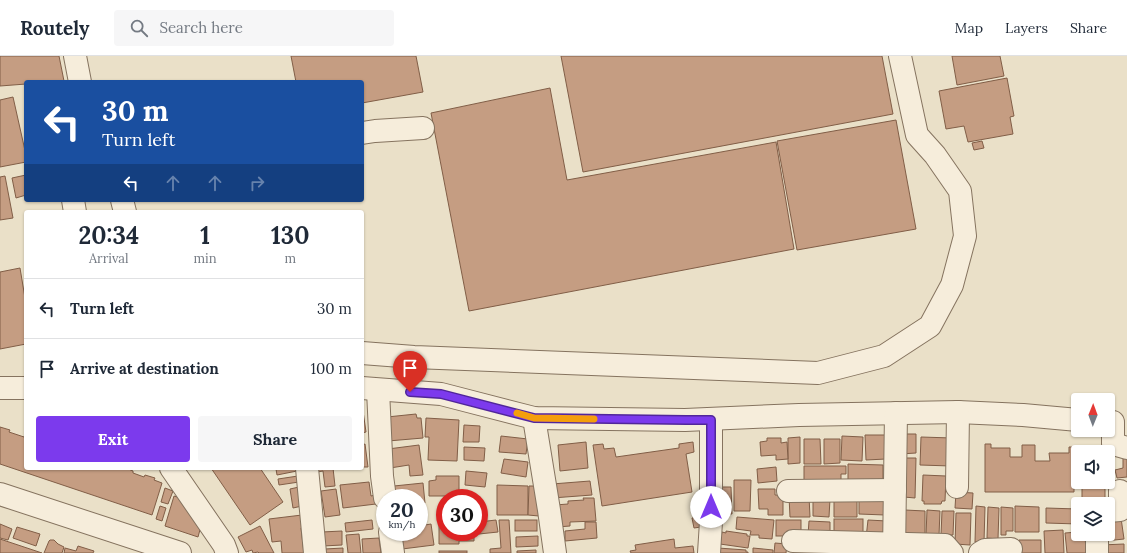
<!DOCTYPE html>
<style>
:root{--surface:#fff;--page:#f6f6f7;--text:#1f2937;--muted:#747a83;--line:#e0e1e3;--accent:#7c3aed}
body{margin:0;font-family:Lora,serif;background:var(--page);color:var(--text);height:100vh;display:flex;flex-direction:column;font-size:15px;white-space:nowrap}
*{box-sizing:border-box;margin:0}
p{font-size:13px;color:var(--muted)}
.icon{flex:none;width:22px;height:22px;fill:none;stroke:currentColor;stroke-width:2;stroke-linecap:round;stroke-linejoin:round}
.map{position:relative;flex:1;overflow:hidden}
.sheet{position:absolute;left:24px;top:154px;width:340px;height:260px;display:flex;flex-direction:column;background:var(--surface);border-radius:4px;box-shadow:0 1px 3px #0004}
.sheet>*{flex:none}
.banner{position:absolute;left:24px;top:24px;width:340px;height:122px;border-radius:4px;box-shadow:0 1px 3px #0004;background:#1a4fa0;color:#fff;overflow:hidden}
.needle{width:26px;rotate:1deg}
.fabs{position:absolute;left:1071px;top:337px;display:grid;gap:8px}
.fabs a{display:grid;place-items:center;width:44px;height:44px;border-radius:4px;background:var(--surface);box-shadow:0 1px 3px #0004;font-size:20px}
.speed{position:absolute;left:376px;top:433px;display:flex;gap:8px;font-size:20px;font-weight:700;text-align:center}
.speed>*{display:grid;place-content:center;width:52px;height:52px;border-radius:50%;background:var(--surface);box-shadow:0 1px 3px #0004;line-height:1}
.speed small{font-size:10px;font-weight:400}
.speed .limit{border:6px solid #d22;background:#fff;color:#111}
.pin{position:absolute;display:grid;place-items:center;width:34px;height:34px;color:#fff;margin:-41px -17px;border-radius:50% 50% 50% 0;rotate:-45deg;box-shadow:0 0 4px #0007}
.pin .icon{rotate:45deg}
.me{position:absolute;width:44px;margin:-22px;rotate:0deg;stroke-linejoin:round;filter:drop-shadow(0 0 3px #0008)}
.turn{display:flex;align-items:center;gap:14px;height:84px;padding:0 12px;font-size:18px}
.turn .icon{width:52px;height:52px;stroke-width:2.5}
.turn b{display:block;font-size:28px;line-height:34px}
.lanes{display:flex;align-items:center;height:38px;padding:0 12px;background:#0003;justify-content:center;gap:20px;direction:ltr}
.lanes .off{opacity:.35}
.eta{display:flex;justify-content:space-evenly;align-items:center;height:68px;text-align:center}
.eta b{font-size:24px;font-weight:700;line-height:28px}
.action{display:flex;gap:8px;margin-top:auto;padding:8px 12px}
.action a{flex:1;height:46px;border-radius:4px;background:var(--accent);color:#fff;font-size:16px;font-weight:700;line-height:46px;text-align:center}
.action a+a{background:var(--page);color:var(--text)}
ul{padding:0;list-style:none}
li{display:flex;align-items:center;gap:12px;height:60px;padding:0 12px;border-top:1px solid var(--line)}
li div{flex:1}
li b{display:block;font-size:15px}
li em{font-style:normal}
header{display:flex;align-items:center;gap:24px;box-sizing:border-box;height:56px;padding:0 20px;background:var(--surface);border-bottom:1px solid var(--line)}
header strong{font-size:19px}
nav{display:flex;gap:22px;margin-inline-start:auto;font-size:14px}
.search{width:280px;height:36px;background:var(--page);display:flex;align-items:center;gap:10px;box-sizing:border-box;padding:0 14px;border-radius:4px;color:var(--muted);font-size:15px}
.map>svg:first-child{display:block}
.building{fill:#c59d82;stroke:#815e47}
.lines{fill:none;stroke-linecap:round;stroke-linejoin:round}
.minor-casing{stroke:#85735f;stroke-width:24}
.minor{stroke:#f6eddb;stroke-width:22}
.route-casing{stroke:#51269a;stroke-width:10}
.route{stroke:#7c3aed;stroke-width:7}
.slow{stroke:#f59e0b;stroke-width:7}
</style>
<header>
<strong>Routely</strong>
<div class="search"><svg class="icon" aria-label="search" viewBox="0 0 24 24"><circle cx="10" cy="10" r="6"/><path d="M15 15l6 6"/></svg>Search here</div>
<nav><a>Map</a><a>Layers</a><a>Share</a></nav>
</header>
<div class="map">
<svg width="1127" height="497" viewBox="0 0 1127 497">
<rect width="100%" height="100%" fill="#eae0c8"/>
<g class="building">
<polygon points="0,0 59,0 64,25 26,26 26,28 0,30"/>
<polygon points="291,0 416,0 423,36 362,47 362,26 296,26"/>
<polygon points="561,0 882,0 893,58 583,116"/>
<polygon points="952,0 1000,0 1004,20 957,29"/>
<polygon points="1007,22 1014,60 1010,61 1013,78 968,86 964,70 946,73 939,35"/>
<polygon points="550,32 567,124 776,86 794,193 469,255 431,57"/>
<polygon points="13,41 26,99 26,106 0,111 0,44"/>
<polygon points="896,64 916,173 797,194 777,85"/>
<polygon points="982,85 984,92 974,94 972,87"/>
<polygon points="26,119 26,139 16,142 12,122"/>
<polygon points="5,120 13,162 0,164 0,121"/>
<polygon points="20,212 26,248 26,288 0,293 0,216"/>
<polygon points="362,355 363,355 366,376 362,377"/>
<polygon points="416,358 417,362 421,362 423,382 388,385 387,361"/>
<polygon points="426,362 459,364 457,405 428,404 429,381 425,381"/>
<polygon points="464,369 480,370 479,386 463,386"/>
<polygon points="0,371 10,374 9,376 24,381 25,379 26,379 26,412 118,412 121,413 122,412 126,412 133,415 133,417 144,421 145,419 155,422 154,424 162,427 152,459 0,408"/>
<polygon points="900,378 916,378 916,397 900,398"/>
<polygon points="865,379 885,379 886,403 866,404"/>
<polygon points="501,380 528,383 526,398 499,396"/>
<polygon points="842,380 863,381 862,405 841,404"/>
<polygon points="800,381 800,407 788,408 788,382"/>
<polygon points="921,381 952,382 951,410 920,409"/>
<polygon points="767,382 781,382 781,387 787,386 788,403 776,404 776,399 761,400 760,386 767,385"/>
<polygon points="804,383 820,383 821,408 804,408"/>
<polygon points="824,383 840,383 840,407 824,408"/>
<polygon points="586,386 588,412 560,415 558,389"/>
<polygon points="693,386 694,396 686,398 692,436 602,450 593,389 603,388 604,393 614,392 616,401 679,392 679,388"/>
<polygon points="365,388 368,411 362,411 362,389"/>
<polygon points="985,388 991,388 991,392 1010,392 1010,401 1022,401 1022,389 1035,389 1035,405 1050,405 1049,397 1069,397 1069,391 1074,391 1074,436 985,436"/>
<polygon points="419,389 423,419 410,420 409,409 390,412 388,393"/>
<polygon points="464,391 485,392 484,405 464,404"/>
<polygon points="1108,396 1109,396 1112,417 1108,417"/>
<polygon points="1123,400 1127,401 1127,421 1117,422 1115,414 1123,412"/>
<polygon points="902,402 916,402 915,442 904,441"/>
<polygon points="504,403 528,406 526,421 501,417"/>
<polygon points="848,408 883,409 883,428 848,427"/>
<polygon points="804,410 846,410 846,418 841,418 841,428 804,426"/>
<polygon points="776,411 777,425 758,427 757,413"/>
<polygon points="211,412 260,412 283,446 250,469"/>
<polygon points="280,412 297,412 297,415 277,419 276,413"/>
<polygon points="317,412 333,412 335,430 325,431 323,415 317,416"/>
<polygon points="466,415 487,417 485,431 465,429"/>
<polygon points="923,419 946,420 945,445 942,445 941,448 924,448 924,445 922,445"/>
<polygon points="298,420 299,426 279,429 278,423"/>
<polygon points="436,420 459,420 459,440 429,440 429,425 436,424"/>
<polygon points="734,424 751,424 750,455 734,455"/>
<polygon points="590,425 592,439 552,442 552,428"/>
<polygon points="369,426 371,440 375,439 376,448 343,452 340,429"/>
<rect x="1082" y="426" width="23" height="18"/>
<polygon points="423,427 425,447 419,447 419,442 395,442 394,430"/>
<polygon points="497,429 528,430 528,459 497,459"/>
<polygon points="529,430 535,430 539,460 528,459"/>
<polygon points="299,431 302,450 293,452 290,433"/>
<polygon points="719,431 731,431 732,458 719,458"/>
<polygon points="165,432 173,435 168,448 161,446"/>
<polygon points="336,433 340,459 325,461 321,435"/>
<polygon points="758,433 775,433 775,439 783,439 783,459 768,459 768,453 759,453"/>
<polygon points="956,436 973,437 972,453 955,452"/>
<polygon points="859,438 886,439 885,459 859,458"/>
<polygon points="174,440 184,443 201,470 198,481 165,470"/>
<polygon points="789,440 809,440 810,461 790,461"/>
<polygon points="834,440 857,441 857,461 834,461"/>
<polygon points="583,442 594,442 596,465 570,466 570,470 557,471 555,449 568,448 568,445 584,444"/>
<polygon points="813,443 830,443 829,461 813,460"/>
<polygon points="160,450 166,452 162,465 156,463"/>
<polygon points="425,450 426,462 419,462 419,451"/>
<polygon points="976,450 985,451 984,486 975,486"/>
<polygon points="1015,450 1039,451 1039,476 1015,476"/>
<polygon points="988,451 999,452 998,483 987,482"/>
<polygon points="1001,451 1013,452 1013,475 1006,475 1006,479 1001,479"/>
<polygon points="1046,452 1078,453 1078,468 1046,467"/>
<polygon points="905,454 925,455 925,478 904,477"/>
<polygon points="927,454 940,455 939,479 926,479"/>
<polygon points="942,455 954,455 953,479 941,479"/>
<polygon points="956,457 971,457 970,489 955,488"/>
<polygon points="302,459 304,471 301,472 304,497 282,497 281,485 272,486 269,463"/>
<polygon points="700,461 701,471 694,472 692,462"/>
<polygon points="737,461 774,464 772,483 759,482 759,479 750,479 751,475 736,473"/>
<polygon points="1121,462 1124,483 1105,485 1108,478 1108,464"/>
<polygon points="439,463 445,463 445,476 474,476 474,485 459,485 459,488 439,488"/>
<rect x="834" y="463" width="29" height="18"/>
<polygon points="372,464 373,473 346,476 345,467"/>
<polygon points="496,464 498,476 479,478 479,466"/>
<polygon points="499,464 509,464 511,497 490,497 490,493 501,492"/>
<rect x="515" y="464" width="22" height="11"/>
<rect x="776" y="464" width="25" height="16"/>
<polygon points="868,464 887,465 885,483 866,482"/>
<polygon points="809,465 830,466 830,480 808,479"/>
<polygon points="585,466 596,466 597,482 565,485 565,475 585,473"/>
<polygon points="0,468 12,473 8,484 0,482"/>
<polygon points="431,468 434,489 402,493 395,476 419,476 419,470"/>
<polygon points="260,470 274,497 259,497 258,496 253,497 252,494 246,496 238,481"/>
<polygon points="17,471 40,478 36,490 13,482"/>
<polygon points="1063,474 1064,497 1045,497 1044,475"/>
<polygon points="342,475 342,489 323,490 322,476"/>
<polygon points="726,475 747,478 747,480 750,480 748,492 720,488 722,476 726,477"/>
<polygon points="1078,476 1078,478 1085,478 1086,497 1067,497 1065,477"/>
<polygon points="359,478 361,497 348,497 346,479"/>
<polygon points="538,480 538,490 516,491 516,481"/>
<polygon points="379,482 381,497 363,497 362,483"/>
<polygon points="0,483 42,497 0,497"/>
<polygon points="674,483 675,492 693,490 694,497 631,497 630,495 636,494 635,489"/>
<polygon points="50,484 54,484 58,488 64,491 62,497 44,497 49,485"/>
<polygon points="1019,484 1041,484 1041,497 1018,497"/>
<polygon points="775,487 787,488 786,497 774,497"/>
<polygon points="1124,488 1124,497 1101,497 1101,489"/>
<polygon points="78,490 94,495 93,497 64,497 65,492 76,495"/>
<polygon points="343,492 343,497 325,497 325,493"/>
<polygon points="718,492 746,494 746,496 748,496 748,497 717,497"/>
<polygon points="753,492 773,494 773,497 753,497"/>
<polygon points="536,494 536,497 517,497 517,495"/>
<rect x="439" y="495" width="28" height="2"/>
</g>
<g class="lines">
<defs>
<g id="minor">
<polyline points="75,0 80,26"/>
<polyline points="362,77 375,75 423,72"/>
<polyline points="73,144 75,156"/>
<polyline points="122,144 125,156"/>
<polyline points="362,297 414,301 818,317 884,300 930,270 952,229 965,180 960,135 935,99 917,79 900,0"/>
<polyline points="0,332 26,332"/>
<polyline points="362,332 441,338 534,362 685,364 799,359 958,356 1023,359 1078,364"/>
<polyline points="378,334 382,420 385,442"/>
<polyline points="534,362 549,454 555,497"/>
<polyline points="1113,366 1113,388 1127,392"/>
<polyline points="171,412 224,489 227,497"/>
<polyline points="307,412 315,497"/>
<polyline points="957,431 958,356"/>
<polyline points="788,435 895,434"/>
<polyline points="0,438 180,497"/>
<polyline points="1108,455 1120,454 1120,435"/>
<polyline points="390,476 393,497"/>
<polyline points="1097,478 1097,497"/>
<polyline points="793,485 945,489 952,497"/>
<polyline points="709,497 711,466 711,364"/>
<polyline points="894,497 896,357"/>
<polyline points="980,497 985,494 1011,493"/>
</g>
</defs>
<use href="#minor" class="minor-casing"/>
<use href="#minor" class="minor"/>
</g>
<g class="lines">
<defs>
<polyline id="route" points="410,336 441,338 534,362 686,364 711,364 711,451"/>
</defs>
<use href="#route" class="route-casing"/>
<use href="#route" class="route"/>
<polyline class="slow" points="517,357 534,362 594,363"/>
</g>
</svg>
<div class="fabs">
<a><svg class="needle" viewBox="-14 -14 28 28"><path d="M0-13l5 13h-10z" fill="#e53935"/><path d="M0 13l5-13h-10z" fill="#747a83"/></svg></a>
<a><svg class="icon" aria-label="sound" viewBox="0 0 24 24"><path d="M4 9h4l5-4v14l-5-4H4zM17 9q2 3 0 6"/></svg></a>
<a><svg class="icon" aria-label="layers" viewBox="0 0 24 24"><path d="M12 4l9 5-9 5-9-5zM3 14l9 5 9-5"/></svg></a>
</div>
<div class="speed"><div>20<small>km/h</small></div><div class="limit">30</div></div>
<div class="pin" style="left:410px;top:336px;background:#d93025"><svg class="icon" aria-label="arrive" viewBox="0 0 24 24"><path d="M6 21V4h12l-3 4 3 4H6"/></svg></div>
<svg class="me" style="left:711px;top:451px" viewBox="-20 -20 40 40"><circle r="19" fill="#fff"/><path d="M0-13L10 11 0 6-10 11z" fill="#7c3aed"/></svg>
<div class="banner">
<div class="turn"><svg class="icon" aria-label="left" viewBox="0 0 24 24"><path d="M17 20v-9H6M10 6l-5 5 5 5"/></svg><div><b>30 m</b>Turn left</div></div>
<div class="lanes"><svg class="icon" aria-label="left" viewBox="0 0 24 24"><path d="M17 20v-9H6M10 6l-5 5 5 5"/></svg><svg class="icon off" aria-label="ahead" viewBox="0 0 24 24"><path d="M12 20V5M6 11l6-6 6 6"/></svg><svg class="icon off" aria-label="ahead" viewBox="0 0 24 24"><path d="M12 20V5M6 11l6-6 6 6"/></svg><svg class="icon off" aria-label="right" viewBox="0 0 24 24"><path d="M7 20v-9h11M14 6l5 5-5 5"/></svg></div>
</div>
<section class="sheet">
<div class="eta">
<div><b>20:34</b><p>Arrival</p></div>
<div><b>1</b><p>min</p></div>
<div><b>130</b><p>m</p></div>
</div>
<ul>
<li><svg class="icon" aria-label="left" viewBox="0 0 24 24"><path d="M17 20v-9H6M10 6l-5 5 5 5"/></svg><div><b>Turn left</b></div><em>30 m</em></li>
<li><svg class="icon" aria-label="arrive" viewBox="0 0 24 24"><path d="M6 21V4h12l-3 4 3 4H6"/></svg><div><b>Arrive at destination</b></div><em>100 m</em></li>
</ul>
<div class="action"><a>Exit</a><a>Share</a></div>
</section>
</div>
